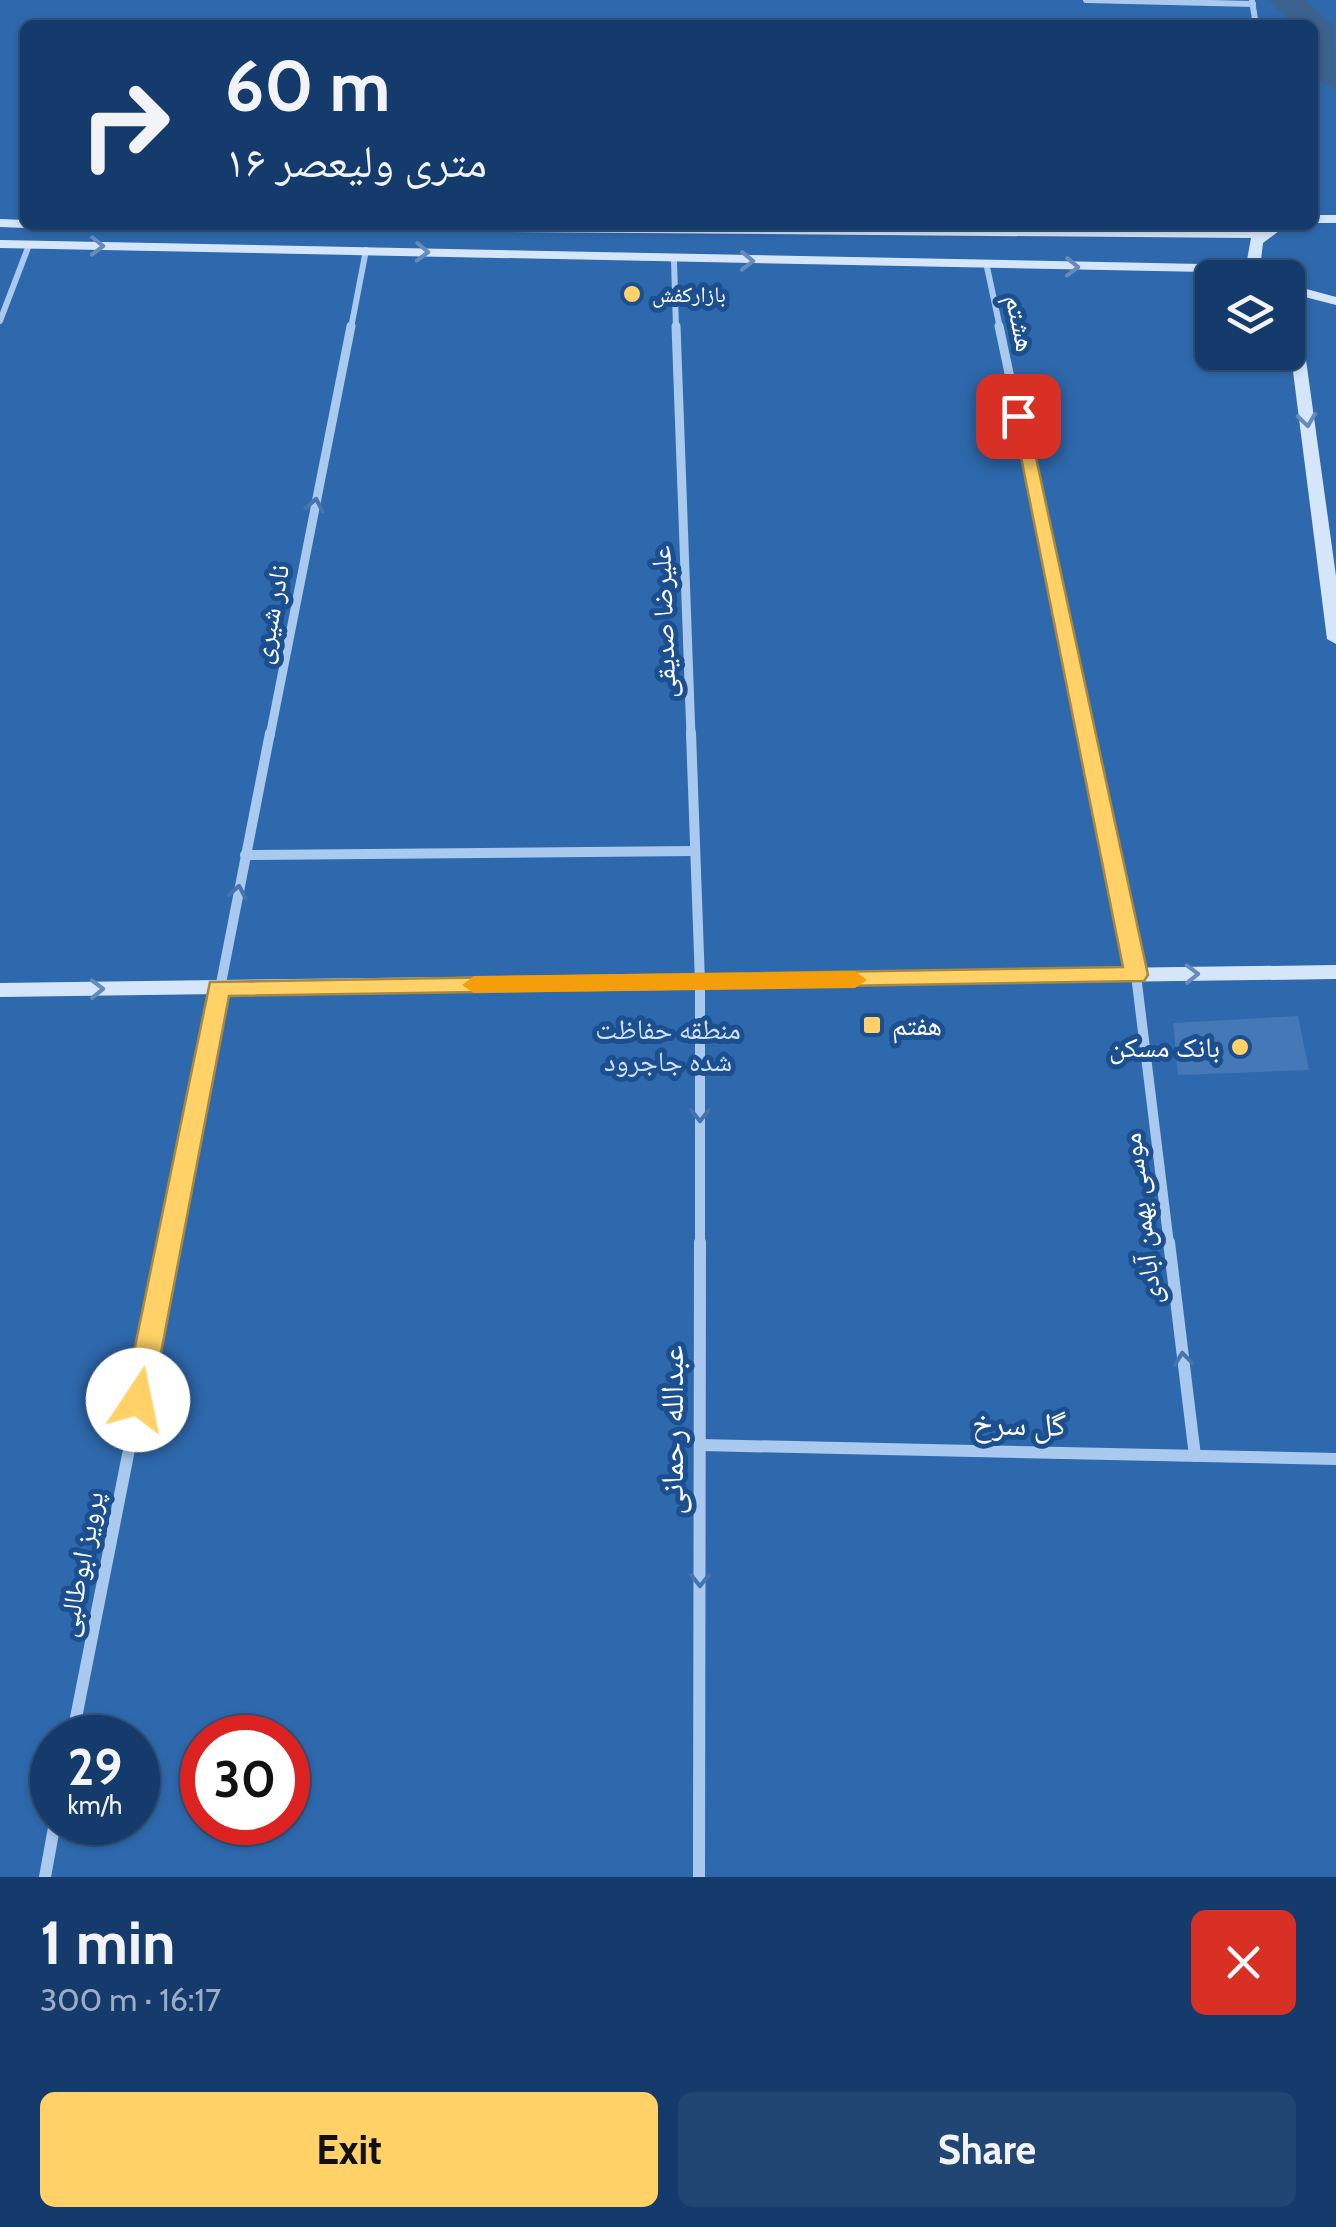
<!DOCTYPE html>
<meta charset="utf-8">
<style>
:root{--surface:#143b6b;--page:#214673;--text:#f1f3f6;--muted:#9dadc1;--line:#33557e;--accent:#ffd166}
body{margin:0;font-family:Cabin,"Noto Naskh Arabic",sans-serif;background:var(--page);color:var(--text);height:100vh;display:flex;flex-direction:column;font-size:38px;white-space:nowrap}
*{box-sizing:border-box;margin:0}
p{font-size:32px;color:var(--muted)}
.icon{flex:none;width:55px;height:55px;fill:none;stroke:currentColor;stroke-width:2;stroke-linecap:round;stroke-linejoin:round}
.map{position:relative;height:1877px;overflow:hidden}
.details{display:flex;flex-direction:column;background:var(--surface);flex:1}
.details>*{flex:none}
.banner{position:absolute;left:20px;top:20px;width:1298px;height:210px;border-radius:15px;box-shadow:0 2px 8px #0004,0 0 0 2px var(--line);background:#143b6b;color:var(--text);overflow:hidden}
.fabs{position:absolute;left:1195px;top:260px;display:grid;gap:20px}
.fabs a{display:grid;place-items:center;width:110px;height:110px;border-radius:15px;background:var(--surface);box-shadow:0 2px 8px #0004,0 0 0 2px var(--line);font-size:50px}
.speed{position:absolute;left:30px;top:1715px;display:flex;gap:20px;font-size:50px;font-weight:700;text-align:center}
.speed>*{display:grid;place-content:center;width:130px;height:130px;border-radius:50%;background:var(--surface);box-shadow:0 2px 8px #0004,0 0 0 2px var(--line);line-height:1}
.speed small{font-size:25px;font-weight:400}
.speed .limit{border:15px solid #d22;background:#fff;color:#111}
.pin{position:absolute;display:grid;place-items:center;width:85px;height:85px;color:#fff;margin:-42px;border-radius:20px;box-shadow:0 5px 15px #0006}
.me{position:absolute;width:110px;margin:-55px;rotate:11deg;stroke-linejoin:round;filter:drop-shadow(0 0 8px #0008)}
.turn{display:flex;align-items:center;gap:35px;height:210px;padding:0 40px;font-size:45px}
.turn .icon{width:130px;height:130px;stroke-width:2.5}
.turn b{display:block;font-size:70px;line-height:85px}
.round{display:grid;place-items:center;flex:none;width:105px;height:105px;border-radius:15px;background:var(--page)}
.overview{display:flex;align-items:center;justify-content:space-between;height:170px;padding:0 40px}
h1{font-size:60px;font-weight:800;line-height:75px}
.button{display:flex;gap:20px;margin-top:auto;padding:20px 40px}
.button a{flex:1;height:115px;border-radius:15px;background:var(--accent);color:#111;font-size:40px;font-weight:800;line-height:115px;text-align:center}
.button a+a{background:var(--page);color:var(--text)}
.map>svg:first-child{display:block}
.green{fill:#2e69ad;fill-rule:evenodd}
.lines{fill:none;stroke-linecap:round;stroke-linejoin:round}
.canal{fill:#3c6290;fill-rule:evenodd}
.building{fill:#4478b7}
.street-far3{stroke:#a9c9ee;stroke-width:6}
.street-far2{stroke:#a9c9ee;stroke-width:9}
.street-far1{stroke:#a9c9ee;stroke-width:10}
.street{stroke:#a9c9ee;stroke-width:12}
.secondary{fill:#d6e6fa;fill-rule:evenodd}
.oneway{stroke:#668bba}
.oneway2{stroke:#4674ac}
.route{fill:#ffd166;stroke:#a68842;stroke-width:2.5}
.slow{fill:#f59e0b}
.poi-dot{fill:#ffd166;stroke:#1b4f8f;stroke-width:4}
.labels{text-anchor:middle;stroke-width:10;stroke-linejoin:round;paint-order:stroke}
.far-poi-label{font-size:22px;fill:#fff;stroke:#1b4f8f;text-anchor:start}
.street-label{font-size:28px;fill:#fff;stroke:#1b4f8f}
.poi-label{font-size:28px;fill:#fff;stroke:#1b4f8f;text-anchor:start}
.park-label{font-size:28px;fill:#cfe3fa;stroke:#1b4f8f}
.near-street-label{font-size:32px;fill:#fff;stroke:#1b4f8f}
</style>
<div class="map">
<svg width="1336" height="1877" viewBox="0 0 1336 1877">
<rect width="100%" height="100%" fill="#1b4f8f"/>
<path class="green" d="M0,0H1336V1877H0ZM25,25H1312V225H25ZM1212,278H1288V352H1212ZM52,1738H138V1822H52ZM202,1738H288V1822H202Z"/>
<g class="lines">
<path class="canal" d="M1269,0H1306L1333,26L1336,88L1323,85C1311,66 1312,47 1312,25H1293Z"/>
</g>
<polygon class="building" points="1298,1016 1309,1070 1178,1075 1173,1023"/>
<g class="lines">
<g class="street-far3">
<polyline points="1086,0 1253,4"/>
<polyline points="1252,1 1256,25"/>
<polyline points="674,260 676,328"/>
<polyline points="987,267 1000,328"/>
<polyline points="0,321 29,245"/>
<polyline points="351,328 366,250"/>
</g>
<g class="street-far2">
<polyline points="676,326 691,736"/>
<polyline points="999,326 1086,736"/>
<polyline points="270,736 351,326"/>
</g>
<g class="street-far1">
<polyline points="691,733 700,982 700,1244"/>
<polyline points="1085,733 1136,975 1169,1244"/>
<polyline points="245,855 695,851"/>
<polyline points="170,1244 270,733"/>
</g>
<g class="street">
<polyline points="1169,1242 1195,1456"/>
<polyline points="700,1445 1336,1459"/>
<polyline points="72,1738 170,1242"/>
<polyline points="45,1877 55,1822"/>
<polyline points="699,1877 700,1242"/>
</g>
<g class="secondary">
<rect x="1312" y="215" width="24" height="8"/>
<polygon points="0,219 25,220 25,225 31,225 25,228 0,227"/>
<polygon points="117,225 1263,230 1271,225 1287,225 1263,243 1261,260 1273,275 1271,278 1261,278 1257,273 0,248 0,240 1250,265 1247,260 1251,238 124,229"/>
<polygon points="1288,284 1336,297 1336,305 1297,295 1336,576 1336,644 1327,639 1288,332"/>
<polygon points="1336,965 1336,979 0,997 0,983"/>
</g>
</g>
<defs><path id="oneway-chevron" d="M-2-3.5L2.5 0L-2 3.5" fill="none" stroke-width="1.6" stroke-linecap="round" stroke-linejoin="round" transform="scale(2.5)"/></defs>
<g class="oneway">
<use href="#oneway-chevron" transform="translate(97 246) rotate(1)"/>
<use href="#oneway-chevron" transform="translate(422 252) rotate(2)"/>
<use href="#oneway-chevron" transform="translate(747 261) rotate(1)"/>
<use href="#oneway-chevron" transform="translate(1072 267) rotate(1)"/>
<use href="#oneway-chevron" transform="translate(1307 420) rotate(82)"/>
<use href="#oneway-chevron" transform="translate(1192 974) rotate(-1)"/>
<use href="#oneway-chevron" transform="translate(97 989) rotate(-1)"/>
</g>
<g class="oneway2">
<use href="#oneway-chevron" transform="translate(315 505) rotate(-79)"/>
<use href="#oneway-chevron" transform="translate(238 892) rotate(-79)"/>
<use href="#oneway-chevron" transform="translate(700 1115) rotate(90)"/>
<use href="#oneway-chevron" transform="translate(1183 1359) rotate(-97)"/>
<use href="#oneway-chevron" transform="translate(700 1580) rotate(90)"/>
</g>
<polygon class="route" points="1012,412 1027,416 1148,975 1144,981 229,996 152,1400 148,1408 128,1408 124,1400 210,982 1123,967"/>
<polygon class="slow" points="855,971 867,980 855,988 474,993 462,985 474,976"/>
<g class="poi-dot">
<circle cx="632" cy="294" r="10"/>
<rect x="862" y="1015" width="20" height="20" rx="5"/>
<circle cx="1240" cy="1047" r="10"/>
</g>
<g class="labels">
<g class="far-poi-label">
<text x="652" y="302">بازارکفش</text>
</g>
<g class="street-label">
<text transform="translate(1021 323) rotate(78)" y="10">هشتم</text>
<text transform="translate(270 614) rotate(-79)" y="10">نادر شیری</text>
<text transform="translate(663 622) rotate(-92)" y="10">علیرضا صدیقی</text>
<text transform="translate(1141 1219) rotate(-97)" y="10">موسی بهمن آبادی</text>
<text transform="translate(80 1564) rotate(-79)" y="10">پرویز ابوطالبی</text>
</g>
<g class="poi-label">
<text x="892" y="1035">هفتم</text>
<text x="1220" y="1057" text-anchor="end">بانک مسکن</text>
</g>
<g class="park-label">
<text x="668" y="1039">منطقه حفاظت<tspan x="668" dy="32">شده جاجرود</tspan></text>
</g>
<g class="near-street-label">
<text transform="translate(1019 1424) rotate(1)" y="11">گل سرخ</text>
<text transform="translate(672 1430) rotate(-90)" y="11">عبدالله رحمانی</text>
</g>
</g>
</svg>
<div class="fabs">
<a><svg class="icon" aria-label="layers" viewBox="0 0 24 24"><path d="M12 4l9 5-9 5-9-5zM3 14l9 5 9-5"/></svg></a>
</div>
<div class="speed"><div>29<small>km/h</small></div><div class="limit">30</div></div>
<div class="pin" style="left:1018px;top:416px;background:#d93025"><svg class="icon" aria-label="arrive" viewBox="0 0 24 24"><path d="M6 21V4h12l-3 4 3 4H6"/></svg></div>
<svg class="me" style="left:138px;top:1400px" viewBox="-20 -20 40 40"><circle r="19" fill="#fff"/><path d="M0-13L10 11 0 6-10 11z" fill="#ffd166"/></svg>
<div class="banner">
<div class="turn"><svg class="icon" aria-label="right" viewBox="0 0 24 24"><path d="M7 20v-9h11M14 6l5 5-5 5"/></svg><div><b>60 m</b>۱۶ متری ولیعصر</div></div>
</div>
</div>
<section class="details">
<div class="overview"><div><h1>1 min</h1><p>300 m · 16:17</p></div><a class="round" style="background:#d93025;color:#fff"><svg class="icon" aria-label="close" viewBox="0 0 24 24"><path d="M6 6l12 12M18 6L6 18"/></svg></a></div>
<div class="button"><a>Exit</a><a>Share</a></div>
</section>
